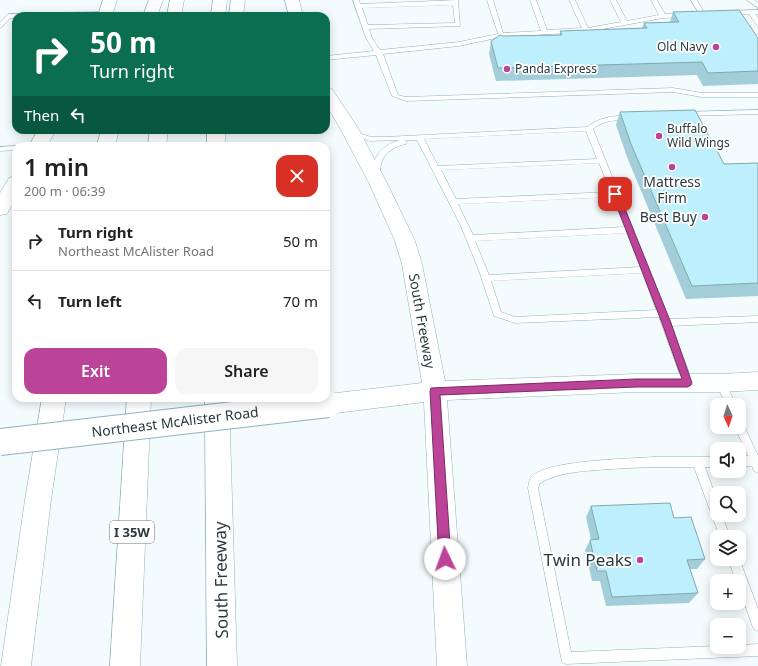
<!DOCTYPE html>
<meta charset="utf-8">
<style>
:root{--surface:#fff;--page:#f6f6f6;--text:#222;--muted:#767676;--line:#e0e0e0;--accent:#b49}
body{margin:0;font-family:"Noto Sans",sans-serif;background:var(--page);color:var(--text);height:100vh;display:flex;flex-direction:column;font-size:15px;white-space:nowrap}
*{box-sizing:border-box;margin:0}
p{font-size:13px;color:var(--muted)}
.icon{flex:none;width:22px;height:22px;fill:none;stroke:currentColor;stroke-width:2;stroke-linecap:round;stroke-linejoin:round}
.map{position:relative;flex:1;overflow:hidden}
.panel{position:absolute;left:12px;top:142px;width:318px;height:260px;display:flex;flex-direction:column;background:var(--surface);border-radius:12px;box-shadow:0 2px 10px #0003}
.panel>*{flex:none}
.hud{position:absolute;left:12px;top:12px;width:318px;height:122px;border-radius:12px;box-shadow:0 2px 10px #0003;background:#0b6e4f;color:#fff;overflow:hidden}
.needle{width:26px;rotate:177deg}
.fabs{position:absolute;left:710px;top:398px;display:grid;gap:8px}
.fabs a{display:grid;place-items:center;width:36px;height:36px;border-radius:8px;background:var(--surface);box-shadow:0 2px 10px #0003;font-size:20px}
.pin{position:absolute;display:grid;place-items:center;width:34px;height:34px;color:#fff;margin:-17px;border-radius:8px;box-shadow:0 2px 6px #0006}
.me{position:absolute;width:44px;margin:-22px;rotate:357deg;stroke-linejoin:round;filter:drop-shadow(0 0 3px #0008)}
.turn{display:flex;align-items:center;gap:14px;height:84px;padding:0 12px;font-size:18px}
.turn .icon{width:52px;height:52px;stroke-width:2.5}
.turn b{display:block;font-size:28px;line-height:34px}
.then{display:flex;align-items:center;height:38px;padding:0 12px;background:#0003;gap:8px;font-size:15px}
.round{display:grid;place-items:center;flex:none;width:42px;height:42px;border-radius:12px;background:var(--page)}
.headline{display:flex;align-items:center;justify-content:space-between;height:68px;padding:0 12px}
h1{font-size:24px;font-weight:600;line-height:30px}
.cta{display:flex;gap:8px;margin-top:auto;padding:8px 12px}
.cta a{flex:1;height:46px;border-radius:12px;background:var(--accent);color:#fff;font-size:16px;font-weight:600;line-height:46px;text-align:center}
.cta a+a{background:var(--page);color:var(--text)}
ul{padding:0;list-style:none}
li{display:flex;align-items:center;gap:12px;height:60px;padding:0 12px;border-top:1px solid var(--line)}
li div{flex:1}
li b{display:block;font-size:15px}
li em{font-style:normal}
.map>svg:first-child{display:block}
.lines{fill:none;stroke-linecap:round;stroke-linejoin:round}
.lane-casing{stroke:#8eb3bc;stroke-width:1}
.secondary-casing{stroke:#8eb3bc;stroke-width:1}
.highway-casing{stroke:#8eb3bc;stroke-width:1}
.lane{fill:#fff;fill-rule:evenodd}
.secondary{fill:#fff;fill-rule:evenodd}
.highway{fill:#fff;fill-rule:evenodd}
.secondary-bridge-casing{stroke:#8eb3bc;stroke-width:28;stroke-linecap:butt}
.secondary-bridge{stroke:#fff;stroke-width:26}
.wall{fill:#a3ced9}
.building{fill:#bdeffc;stroke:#84a7b0}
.route{fill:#b49;stroke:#7a2c63}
.poi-dot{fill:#b49;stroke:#fff;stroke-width:1.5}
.labels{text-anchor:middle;stroke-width:3.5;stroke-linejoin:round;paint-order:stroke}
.far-poi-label{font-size:12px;fill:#2a393d;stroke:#fff;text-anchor:start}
.shield{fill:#fff;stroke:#6a7477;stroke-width:1}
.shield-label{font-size:13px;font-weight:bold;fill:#2a393d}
.poi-label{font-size:14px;fill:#2a393d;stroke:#fff}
.street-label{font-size:14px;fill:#2a393d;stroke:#fff}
.near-poi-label{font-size:17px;fill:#2a393d;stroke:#fff;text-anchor:end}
.near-street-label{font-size:17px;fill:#2a393d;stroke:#fff}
</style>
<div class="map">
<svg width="758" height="666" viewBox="0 0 758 666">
<rect width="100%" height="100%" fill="#f3fbfd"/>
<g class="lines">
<defs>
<g id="lane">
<path d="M353,0H359L360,4L458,0L460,26L369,29L372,38L380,50L459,42L498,34L487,0H493L503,33L541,31L530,0H536L547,30L582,28L569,0H575L588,28L621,22L610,0H616L627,21L659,15L651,0H657L665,14L683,13L686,15L683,17L663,18L586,32L501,37L459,46L383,54L398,95L406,97L673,88L702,93H758V97H702L673,92L406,101L392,96L376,55L326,60V56L374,51L366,38ZM453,5L455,23L368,25L362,8Z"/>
<polygon points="691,0 697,0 705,14 704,15 700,15"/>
<polygon points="747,0 754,0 758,3 758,8"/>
<polygon points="758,10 758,14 755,14 758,18 758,25 756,24 749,14 729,15 726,13 729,11"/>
<polygon points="106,12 109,14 108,15 16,16 16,18 10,18 2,27 0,28 0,22 8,14"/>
<polygon points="758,110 758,114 685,116 682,114 685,112"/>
<path d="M629,115L632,117L631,118C617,121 605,119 593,129L669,319L758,316V322L671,326L693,383L691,386L688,387L685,386L683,383L659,317L515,323L494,316L478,268L460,224L417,140H405L407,142L406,144C389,148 380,156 380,174L376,176L372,174C373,155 383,145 400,140L370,141L348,133L352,131L371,137H385L587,127C600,117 613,116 629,115ZM586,131L597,159L438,166L424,139ZM599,163L611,192L456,199L441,170ZM613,197L625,227L473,235L458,204ZM627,233L641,267L489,275L475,241ZM643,273L656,310L515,317L501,312L491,281Z"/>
<polygon points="16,146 16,150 0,151 0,147"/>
<polygon points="721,379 724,380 736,405 726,405 716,383 718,380"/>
<polygon points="739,420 742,421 758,456 758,473 754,471 752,466 739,466 739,456 748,456 735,427 739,427"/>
<path d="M654,457H717V467H705L717,500V515H722L730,537H720L694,467C667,467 639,467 611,469C587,471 561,471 540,483L538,488L571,652L717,646V647H739V645L758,644V656L566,664L562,662L528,488C529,484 529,479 532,476C549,460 629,459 654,457Z"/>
<polygon points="739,558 758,609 758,631 754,629 752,625 739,588 739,581 736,581 728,559 739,559"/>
</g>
<g id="secondary">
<polygon points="103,0 117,0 112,16 98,16"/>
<polygon points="285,0 299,0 303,16 289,16"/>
<polygon points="326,87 332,89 358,128 387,183 415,241 422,264 445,381 636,374 721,374 758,372 758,390 721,392 636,392 447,400 467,666 437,666 424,402 328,414 320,411 316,404 319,398 326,398 326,395 328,394 422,383 402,264 395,241 369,183 340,128 326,105"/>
<polygon points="38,130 56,130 47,146 29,146"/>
<polygon points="16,176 16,198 7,214 0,215 0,193 9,178"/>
</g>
<g id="highway">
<polygon points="149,0 163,0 157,16 143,16"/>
<polygon points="170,0 184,0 181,16 167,16"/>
<polygon points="213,0 227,0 225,16 211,16"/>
<polygon points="231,0 245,0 243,16 229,16"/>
<polygon points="101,130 119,130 115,146 97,146"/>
<polygon points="150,130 168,130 166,146 148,146"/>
<rect x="207" y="130" width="18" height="16"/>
<polygon points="42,398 66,398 51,500 31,666 1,666 25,500"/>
<polygon points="127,398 151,398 140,666 110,666"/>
<polygon points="205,398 229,398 237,666 207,666"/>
</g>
</defs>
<use href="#lane" class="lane-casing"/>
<use href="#secondary" class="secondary-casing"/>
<use href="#highway" class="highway-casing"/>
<use href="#lane" class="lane"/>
<use href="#secondary" class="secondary"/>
<use href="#highway" class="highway"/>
<defs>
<polyline id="secondary-bridge" points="0,442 328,404"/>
</defs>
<use href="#secondary-bridge" class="secondary-bridge-casing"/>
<use href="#secondary-bridge" class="secondary-bridge"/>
</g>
<g class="wall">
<polygon points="673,12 758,38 758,84 703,86 697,75 496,81 489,54 491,41 503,36 560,35 560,31 642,28 644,23 670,22"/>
<polygon points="620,112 724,164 758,163 758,296 686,299 627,157 616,125"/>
<polygon points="591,506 674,518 705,559 697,569 690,569 698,593 689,603 606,606 600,581 592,581 585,550 590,540 591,540 586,517"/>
</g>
<g class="building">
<polygon points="739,10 758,38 758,71 708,73 702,62 498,68 491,41 500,35 503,36 562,35 560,31 647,28 644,23 679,22 673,12"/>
<polygon points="695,110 724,164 758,163 758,283 692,286 631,144 620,112"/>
<polygon points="670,503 674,518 691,517 705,559 687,560 698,593 612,597 606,571 597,571 590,540 599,539 591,506"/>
</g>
<polygon class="route" points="615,191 619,194 671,323 692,383 691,385 688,387 636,387 440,395 451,559 449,563 445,564 441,563 439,559 430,391 431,388 636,379 682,379 662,323 612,194"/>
<g class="poi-dot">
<circle cx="716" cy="47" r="4"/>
<circle cx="507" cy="69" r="4"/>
<circle cx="659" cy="136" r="4"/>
<circle cx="672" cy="167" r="4"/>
<circle cx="705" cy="217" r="4"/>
<circle cx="640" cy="560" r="4"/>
</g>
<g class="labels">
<g class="far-poi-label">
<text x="708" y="51" text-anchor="end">Old Navy</text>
<text x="515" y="73">Panda Express</text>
<text x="667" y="133">Buffalo<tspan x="667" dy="14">Wild Wings</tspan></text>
</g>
<rect class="shield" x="110" y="521" width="44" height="22" rx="3"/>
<g class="shield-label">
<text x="132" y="537">I 35W</text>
</g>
<g class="poi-label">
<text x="672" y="187">Mattress<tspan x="672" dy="16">Firm</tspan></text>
<text x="697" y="222" text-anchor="end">Best Buy</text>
</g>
<g class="street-label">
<text transform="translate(422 321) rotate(80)" y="5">South Freeway</text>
<text transform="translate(175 422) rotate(-7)" y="5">Northeast McAlister Road</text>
</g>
<g class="near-poi-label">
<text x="632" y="566">Twin Peaks</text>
</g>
<g class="near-street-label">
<text transform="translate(221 580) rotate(-91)" y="6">South Freeway</text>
</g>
</g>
</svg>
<div class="fabs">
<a><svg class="needle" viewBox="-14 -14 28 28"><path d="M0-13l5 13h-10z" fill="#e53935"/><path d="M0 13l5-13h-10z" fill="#767676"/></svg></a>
<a><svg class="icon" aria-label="sound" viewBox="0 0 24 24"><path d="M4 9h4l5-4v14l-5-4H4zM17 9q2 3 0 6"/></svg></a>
<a><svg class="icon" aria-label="search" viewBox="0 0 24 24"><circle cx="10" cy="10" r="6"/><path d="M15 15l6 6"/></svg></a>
<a><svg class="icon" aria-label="layers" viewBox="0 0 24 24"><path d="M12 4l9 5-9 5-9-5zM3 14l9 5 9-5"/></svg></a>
<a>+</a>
<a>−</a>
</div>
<div class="pin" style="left:615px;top:194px;background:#d93025"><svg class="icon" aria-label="arrive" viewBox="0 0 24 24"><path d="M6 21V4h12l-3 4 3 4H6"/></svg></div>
<svg class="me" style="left:445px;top:559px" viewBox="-20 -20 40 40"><circle r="19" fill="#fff"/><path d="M0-13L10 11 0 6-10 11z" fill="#b49"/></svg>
<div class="hud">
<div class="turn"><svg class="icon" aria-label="right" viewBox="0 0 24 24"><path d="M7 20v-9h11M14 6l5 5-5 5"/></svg><div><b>50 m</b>Turn right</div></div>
<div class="then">Then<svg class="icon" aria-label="left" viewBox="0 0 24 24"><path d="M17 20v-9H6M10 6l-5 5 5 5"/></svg></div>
</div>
<section class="panel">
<div class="headline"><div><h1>1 min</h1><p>200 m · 06:39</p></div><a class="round" style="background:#d93025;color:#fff"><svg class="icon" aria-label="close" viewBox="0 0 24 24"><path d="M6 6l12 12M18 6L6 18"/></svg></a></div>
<ul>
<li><svg class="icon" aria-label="right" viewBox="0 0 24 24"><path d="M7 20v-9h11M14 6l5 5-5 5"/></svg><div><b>Turn right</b><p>Northeast McAlister Road</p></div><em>50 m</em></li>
<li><svg class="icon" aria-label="left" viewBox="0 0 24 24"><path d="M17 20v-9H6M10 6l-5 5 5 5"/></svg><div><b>Turn left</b></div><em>70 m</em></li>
</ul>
<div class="cta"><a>Exit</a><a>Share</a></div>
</section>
</div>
